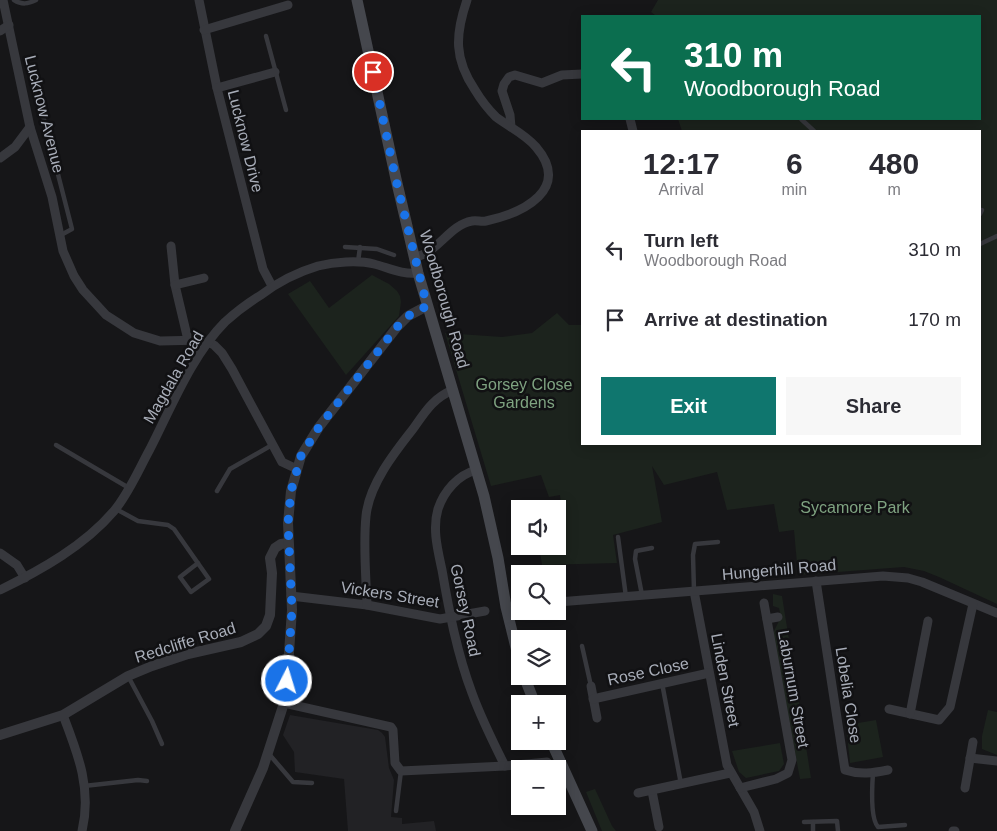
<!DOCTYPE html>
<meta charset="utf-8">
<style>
:root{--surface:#fff;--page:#f7f7f7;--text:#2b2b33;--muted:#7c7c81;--accent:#0f766e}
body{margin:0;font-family:Helvetica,sans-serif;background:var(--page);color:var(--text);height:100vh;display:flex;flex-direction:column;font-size:19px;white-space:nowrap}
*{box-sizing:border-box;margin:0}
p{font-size:16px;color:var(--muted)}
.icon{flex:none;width:28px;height:28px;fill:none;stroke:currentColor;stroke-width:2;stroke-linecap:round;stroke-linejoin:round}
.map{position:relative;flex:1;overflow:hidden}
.details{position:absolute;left:581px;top:130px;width:400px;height:315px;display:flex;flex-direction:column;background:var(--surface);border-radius:0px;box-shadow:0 2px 12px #0003}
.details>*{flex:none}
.top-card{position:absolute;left:581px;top:15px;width:400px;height:105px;border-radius:0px;box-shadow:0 2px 12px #0003;background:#0b6e4f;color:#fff;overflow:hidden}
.buttons{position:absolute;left:511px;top:500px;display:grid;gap:10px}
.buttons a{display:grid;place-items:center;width:55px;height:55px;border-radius:0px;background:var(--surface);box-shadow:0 2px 12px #0003;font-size:25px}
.pin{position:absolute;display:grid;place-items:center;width:42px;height:42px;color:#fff;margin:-21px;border:2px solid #fff;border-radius:50%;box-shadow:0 1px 5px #0007}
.me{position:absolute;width:55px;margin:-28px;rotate:5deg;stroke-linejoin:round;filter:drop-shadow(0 0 4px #0008)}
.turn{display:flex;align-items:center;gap:18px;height:105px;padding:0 20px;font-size:22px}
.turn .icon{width:65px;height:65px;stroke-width:2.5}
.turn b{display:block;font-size:35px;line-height:42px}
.eta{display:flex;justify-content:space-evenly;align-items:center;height:85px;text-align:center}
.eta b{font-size:30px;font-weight:700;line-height:35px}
.primary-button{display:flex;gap:10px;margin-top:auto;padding:10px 20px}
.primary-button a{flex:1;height:58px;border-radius:0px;background:var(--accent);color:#fff;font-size:20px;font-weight:700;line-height:58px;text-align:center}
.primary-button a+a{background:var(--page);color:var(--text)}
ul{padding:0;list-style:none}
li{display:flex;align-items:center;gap:15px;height:70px;padding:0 20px}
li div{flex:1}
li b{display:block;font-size:19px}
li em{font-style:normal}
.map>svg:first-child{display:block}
.built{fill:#222225}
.green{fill:#1c231d}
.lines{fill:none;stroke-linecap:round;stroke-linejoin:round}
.service{stroke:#37383d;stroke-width:4.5}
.minor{stroke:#37383d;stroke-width:9}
.tertiary{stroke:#37383d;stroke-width:10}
.secondary{stroke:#45474d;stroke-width:11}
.route{stroke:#1a73e8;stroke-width:9;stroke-dasharray:0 16.2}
.labels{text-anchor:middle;stroke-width:5;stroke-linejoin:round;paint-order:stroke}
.street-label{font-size:16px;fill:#a8adb8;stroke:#111113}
.park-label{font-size:16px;fill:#7fa381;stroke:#111113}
</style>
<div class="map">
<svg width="997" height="831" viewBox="0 0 997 831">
<rect width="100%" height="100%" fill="#161618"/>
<polygon class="built" points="290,715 378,730 382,733 385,737 389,768 394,780 391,817 402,818 402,824 434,821 436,831 348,831 344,779 295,772 294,752 283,735"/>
<g class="green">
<polygon points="658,0 997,0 997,604 939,577 924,571 904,567 798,575 794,530 779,532 774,504 727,510 717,472 664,485 652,466 662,522 613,535 617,563 542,565 539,546 558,546 558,526 563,524 560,495 549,497 541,475 491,486 445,333 502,337 532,333 557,313 569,325 582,325 582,444 980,444 980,131 682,131 678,119 980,119 980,16 656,16 651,12"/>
<polygon points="372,275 389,284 397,291 400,296 401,302 399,316 346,375 288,294 310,281 329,308"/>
<polygon points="773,594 782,596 811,778 800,779 773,633 781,617 779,608 773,606"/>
<polygon points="988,710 997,712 997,755 982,749 982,736"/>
<polygon points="876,720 883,757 850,763 846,725"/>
<polygon points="780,743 784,764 779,771 746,778 739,772 732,751"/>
<polygon points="595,789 612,826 616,831 602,831 586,792"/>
</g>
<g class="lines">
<g class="service">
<path d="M14,0C22,5 28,4 36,0"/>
<polyline points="266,36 286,110"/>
<polyline points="39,100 72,229 61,235"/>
<polyline points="801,119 814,131"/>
<polyline points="980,214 982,210"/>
<polyline points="980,244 997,236"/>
<polyline points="345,247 377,249 394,255"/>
<polyline points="358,262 360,247"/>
<polyline points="56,445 129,488"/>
<polyline points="217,491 230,469 272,445"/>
<polyline points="116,509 138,521 168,525 174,529 209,579 191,592 180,577 198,563"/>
<polyline points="618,537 626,597"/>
<polyline points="694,591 693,555 695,544 718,542"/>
<polyline points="642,595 635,559 636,551 652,548"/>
<polyline points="582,646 591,686"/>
<polyline points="128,676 152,721 162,744"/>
<polyline points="662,683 681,784"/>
<polyline points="269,754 293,782 312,783"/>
<path d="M873,773C872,787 870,818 878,827L905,825"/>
<polyline points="84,786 138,780 147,781"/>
<polyline points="396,811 401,771"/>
<polyline points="804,822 837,821 838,831"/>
<polyline points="813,831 813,822"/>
</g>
<g class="minor">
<polyline points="3,0 30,127 52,197 63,251 74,276 83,290 106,315 134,333 160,341 203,340 214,345 222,353 232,369 282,462 297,469"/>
<polyline points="199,0 217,88 263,269 272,286"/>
<polyline points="204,30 288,5"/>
<polyline points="0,31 9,25"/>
<polyline points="217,88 275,72"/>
<polyline points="630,119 633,131"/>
<polyline points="511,127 510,115 502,91 504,84 509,77 515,75 542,83 562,75 582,74"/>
<polyline points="0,158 15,147 30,127"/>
<polyline points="171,246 175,285 188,340"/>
<path d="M415,257C438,253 449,225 472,221C477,220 481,222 486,221C523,213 572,189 536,147C525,134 509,127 496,117C488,109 481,100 475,90C454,59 455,35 467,0"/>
<polyline points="175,285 204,278"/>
<path d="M476,470C458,475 444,491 438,509C432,529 438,551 442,570C449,611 457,653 472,693C481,718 493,742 505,766"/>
<polyline points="0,553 17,565 25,578"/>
<path d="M816,581L845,770C860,775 873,773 888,770"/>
<path d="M0,590C41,570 84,546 114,511C129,493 139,469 150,449C171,408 192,355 225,322C236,312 248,303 261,295C278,282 298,272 318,266C334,262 358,260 374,264C389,268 403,275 418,273"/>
<polyline points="694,591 727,765 754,812 760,831"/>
<polyline points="291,596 367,605 440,619 485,611"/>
<polyline points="558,602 883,576 908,578 922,582 997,613"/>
<path d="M367,605C366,576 363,545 366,516C369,485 394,453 413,429C425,412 433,398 453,390"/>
<polyline points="506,607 520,606"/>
<polyline points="767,619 778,617"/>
<polyline points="591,686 597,718"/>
<polyline points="593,699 709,673"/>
<polyline points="284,703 391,727 393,730 395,763 401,771 505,766 547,762"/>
<polyline points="889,709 939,720 950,707 973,604"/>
<polyline points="910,714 928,621"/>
<path d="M63,715C78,754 92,789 82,831"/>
<polyline points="970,758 997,761"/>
<polyline points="740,788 776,779 788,773 792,760 764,603"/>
<polyline points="965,788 973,742"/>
<polyline points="652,791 659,827"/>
<polyline points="638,793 730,773"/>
<polyline points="953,831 955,831"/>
</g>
<g class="tertiary">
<polyline points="0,735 63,715 128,676 152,666 188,654 241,642 258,634 266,626 270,615 272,573 270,558 275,548 281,544 288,543"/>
<polyline points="235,831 263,768 284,703 287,681 292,610 288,523 291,491 301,456 319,427 397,327 408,316 427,306"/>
</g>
<g class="secondary">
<polyline points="357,0 396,179 418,273 484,496 498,558 506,607 520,664"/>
<polyline points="524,676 535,704"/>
<polyline points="551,741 592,831"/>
</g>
</g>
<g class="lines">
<polyline class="route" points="287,681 292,610 288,523 291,491 301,456 319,427 397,327 408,316 427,306 396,180 373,72"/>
</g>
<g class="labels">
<g class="street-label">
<text transform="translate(45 114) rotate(76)" y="6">Lucknow Avenue</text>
<text transform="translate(246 141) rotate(76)" y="6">Lucknow Drive</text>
<text transform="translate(445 299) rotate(74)" y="6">Woodborough Road</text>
<text transform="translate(173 377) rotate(-60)" y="6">Magdala Road</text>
<text transform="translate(779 569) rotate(-5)" y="6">Hungerhill Road</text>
<text transform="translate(390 594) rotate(9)" y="6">Vickers Street</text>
<text transform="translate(466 610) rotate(78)" y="6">Gorsey Road</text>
<text transform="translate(185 642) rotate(-17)" y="6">Redcliffe Road</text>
<text transform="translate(648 671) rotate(-12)" y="6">Rose Close</text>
<text transform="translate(726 680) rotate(79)" y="6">Linden Street</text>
<text transform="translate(794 689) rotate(80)" y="6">Laburnum Street</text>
<text transform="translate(849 695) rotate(81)" y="6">Lobelia Close</text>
</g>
<g class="park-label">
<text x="524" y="390">Gorsey Close<tspan x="524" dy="18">Gardens</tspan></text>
<text x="855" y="513">Sycamore Park</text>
</g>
</g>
</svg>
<div class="buttons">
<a><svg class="icon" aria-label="sound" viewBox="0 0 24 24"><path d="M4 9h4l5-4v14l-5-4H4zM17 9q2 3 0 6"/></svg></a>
<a><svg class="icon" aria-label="search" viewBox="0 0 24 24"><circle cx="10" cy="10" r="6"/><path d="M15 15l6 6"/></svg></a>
<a><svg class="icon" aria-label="layers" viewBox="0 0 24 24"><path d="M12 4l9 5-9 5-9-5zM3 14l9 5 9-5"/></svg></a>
<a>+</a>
<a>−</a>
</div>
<div class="pin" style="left:373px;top:72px;background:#d93025"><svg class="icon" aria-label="arrive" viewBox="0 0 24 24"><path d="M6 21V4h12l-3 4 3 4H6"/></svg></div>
<svg class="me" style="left:287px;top:681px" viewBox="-20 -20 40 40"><circle r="17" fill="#1a73e8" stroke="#fff" stroke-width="3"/><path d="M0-11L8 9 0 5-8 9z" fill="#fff"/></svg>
<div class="top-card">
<div class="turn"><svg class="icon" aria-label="left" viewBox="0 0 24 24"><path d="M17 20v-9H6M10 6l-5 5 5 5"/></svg><div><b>310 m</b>Woodborough Road</div></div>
</div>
<section class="details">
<div class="eta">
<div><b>12:17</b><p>Arrival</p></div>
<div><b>6</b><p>min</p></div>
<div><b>480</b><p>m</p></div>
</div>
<ul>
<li><svg class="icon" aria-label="left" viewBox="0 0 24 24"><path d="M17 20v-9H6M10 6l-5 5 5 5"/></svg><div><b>Turn left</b><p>Woodborough Road</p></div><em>310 m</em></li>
<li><svg class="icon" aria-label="arrive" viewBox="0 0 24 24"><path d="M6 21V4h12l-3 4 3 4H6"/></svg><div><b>Arrive at destination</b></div><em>170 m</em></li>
</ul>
<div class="primary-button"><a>Exit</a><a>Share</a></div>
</section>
</div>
